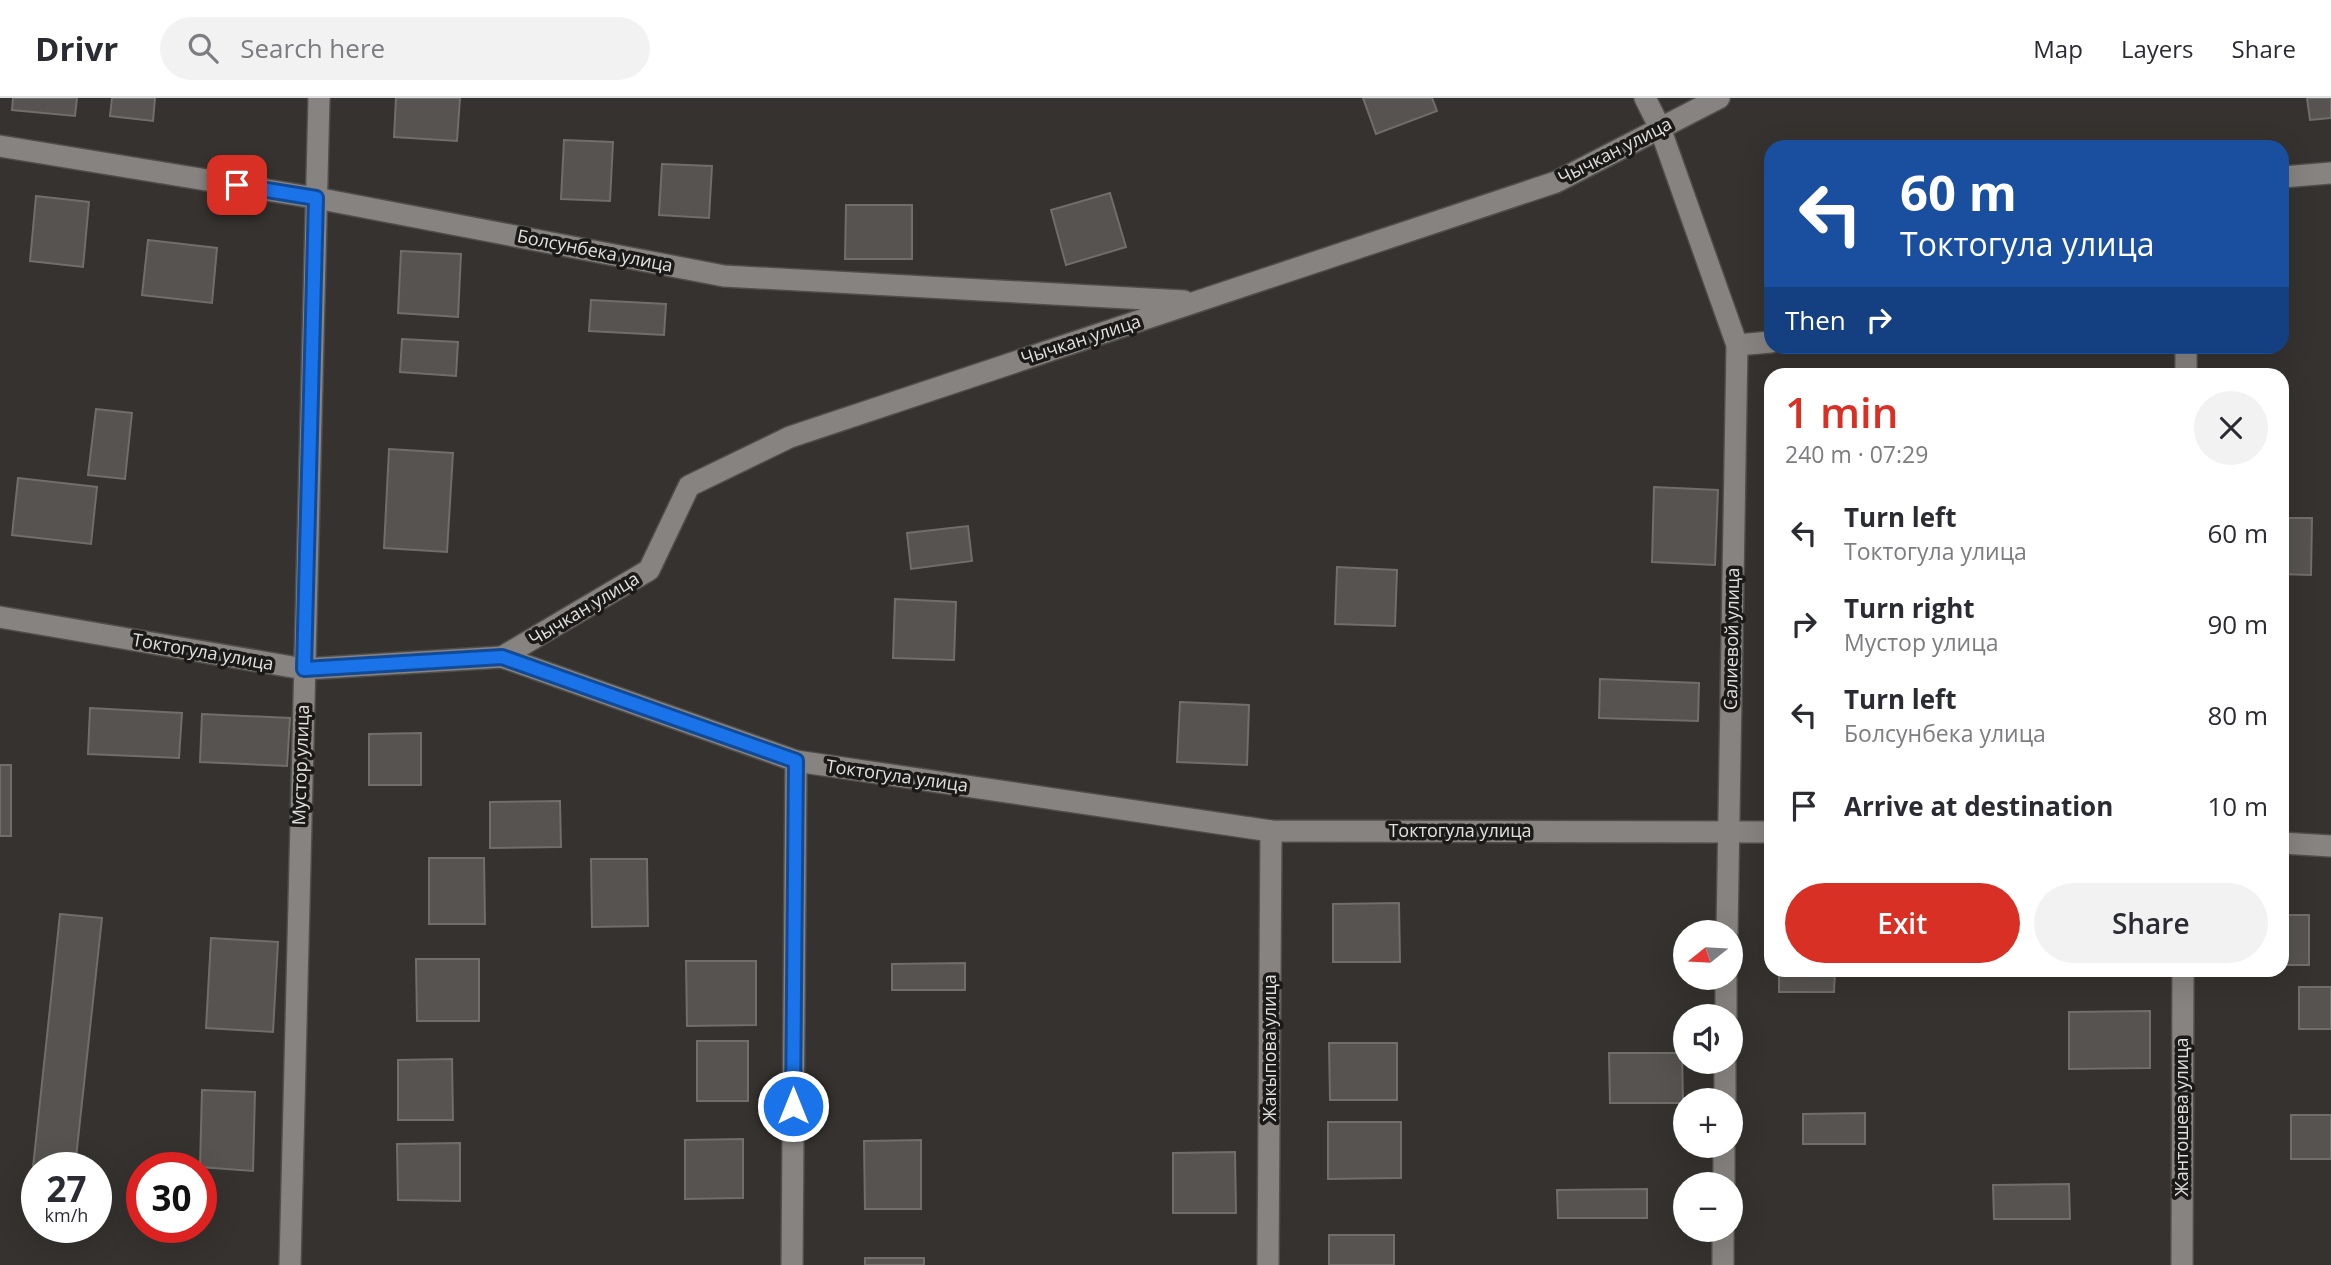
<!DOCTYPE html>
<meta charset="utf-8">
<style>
:root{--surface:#fff;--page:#f2f2f3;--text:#2b2b33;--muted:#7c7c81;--line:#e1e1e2;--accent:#d93025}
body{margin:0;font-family:"Open Sans",sans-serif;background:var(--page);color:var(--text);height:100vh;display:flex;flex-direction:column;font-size:26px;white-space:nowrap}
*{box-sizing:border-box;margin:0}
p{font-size:23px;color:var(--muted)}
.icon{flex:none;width:38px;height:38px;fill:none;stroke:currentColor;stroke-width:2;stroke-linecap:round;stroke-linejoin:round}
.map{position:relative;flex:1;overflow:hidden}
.panel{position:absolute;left:1764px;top:270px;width:525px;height:609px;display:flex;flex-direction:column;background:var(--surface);border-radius:21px;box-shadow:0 7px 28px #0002}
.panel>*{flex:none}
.guide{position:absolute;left:1764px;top:42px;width:525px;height:214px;border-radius:21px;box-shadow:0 7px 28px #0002;background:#1a4fa0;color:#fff;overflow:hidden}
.needle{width:46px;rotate:252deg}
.controls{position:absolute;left:1673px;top:822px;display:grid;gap:14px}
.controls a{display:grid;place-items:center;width:70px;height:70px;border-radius:50%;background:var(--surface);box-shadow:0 7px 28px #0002;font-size:35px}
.speed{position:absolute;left:21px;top:1054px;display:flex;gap:14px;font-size:35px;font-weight:700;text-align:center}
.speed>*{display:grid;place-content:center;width:91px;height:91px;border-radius:50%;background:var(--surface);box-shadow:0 7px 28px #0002;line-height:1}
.speed small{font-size:18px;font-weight:400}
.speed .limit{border:10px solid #d22;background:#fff;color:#111}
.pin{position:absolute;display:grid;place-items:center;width:60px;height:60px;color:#fff;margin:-30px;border-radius:14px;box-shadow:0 4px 10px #0006}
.me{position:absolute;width:77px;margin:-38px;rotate:0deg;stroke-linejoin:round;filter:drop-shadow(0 0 5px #0008)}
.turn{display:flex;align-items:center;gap:24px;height:147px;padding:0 21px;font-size:32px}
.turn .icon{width:91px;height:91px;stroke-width:2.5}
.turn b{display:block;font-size:49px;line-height:60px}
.then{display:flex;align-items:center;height:66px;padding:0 21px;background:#0003;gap:14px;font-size:26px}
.round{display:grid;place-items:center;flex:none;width:74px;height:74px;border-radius:37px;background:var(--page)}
.head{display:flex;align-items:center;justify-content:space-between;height:119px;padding:0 21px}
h1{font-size:42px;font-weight:600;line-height:52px;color:var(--accent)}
.action{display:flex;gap:14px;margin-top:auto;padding:14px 21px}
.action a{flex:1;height:80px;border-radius:42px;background:var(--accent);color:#fff;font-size:28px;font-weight:600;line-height:80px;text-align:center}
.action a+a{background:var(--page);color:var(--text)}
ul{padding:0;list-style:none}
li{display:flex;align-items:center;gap:21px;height:91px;padding:0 21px}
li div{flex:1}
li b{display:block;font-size:26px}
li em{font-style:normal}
header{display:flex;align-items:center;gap:42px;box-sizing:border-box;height:98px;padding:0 35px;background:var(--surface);border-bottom:2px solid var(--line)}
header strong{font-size:33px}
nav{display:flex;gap:38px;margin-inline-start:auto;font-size:24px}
.search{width:490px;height:63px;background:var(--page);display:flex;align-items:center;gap:18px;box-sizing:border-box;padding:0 24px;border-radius:38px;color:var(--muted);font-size:26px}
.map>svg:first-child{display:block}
.building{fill:#565350;stroke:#706d6a;stroke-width:2}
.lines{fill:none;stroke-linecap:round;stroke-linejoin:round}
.minor-casing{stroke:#504e4b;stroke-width:24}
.minor{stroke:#878380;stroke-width:21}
.route-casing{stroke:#114b97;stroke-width:18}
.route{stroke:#1a73e8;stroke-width:12}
.labels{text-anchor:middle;stroke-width:7;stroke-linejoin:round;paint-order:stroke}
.street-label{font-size:18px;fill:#e3e1e0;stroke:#1c1a19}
</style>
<header>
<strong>Drivr</strong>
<div class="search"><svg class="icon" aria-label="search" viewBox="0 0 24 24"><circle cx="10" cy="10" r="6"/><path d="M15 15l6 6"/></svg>Search here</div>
<nav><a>Map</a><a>Layers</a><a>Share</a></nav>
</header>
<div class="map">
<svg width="2331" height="1167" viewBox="0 0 2331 1167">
<rect width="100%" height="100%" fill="#35322f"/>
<g class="building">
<polygon points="13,0 77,0 75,18 12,12"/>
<polygon points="112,0 155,0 153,23 110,18"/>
<polygon points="396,0 460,0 457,43 394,39"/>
<polygon points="1363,0 1432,0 1437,13 1376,36"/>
<polygon points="2307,0 2331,0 2331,20 2310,22"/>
<polygon points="564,42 613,44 610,103 561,101"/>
<polygon points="662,66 712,68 709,120 659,117"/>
<polygon points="1110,95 1126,149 1066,167 1051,112"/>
<polygon points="36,98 89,104 83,169 30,163"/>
<polygon points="846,107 912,107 912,161 845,161"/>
<polygon points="148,142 217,150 212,205 142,197"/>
<polygon points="401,153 461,156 458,219 398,215"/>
<polygon points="591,202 666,206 664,237 589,233"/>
<polygon points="402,241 458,244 456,278 400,274"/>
<polygon points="96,311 132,315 125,381 88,377"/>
<polygon points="389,351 453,355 447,454 384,450"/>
<polygon points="18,380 97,389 91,446 12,437"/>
<polygon points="1654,389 1718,392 1715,467 1652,464"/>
<polygon points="2282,420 2312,420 2311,477 2282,476"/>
<polygon points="968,428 972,463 911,471 907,435"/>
<polygon points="1337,469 1397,472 1395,528 1335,526"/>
<polygon points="895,501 956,504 954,562 893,560"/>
<polygon points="1600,581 1699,585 1698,623 1599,620"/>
<polygon points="1180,604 1249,607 1247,667 1177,664"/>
<polygon points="90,610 182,615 179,660 88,656"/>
<polygon points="202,616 290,620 287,668 200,664"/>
<polygon points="421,635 421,687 369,687 369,636"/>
<rect x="0" y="667" width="11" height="71"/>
<polygon points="560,703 561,749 490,750 490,704"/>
<polygon points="429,760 484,760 485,826 429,826"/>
<polygon points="591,761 647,761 648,828 592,829"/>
<polygon points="1399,805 1400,864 1333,864 1333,806"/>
<polygon points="60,816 102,820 75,1069 37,1069 37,1089 31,1088"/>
<rect x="2282" y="817" width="27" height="50"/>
<polygon points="211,840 278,844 273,934 206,930"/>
<polygon points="416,861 479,861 479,923 417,923"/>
<polygon points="686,863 756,863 756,927 687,928"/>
<polygon points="965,865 965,892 892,892 892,866"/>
<polygon points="1779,872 1835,872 1834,894 1779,894"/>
<rect x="2299" y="889" width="32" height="42"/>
<polygon points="2150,913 2150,970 2069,971 2069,914"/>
<rect x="697" y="943" width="51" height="60"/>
<polygon points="1329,945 1397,945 1397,1002 1330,1002"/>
<polygon points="1609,955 1682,955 1683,1005 1610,1005"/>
<polygon points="452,961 453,1022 398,1022 398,962"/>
<polygon points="202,992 255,994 253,1073 200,1069"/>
<polygon points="1865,1015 1865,1046 1803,1046 1803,1016"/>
<rect x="2291" y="1017" width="40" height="44"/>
<polygon points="1328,1024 1401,1024 1401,1080 1328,1081"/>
<polygon points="743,1041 743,1100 685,1101 685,1042"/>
<polygon points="921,1042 921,1111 865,1111 864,1043"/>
<polygon points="460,1045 460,1103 398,1102 397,1046"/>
<polygon points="1235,1054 1236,1115 1173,1115 1173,1055"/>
<polygon points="2069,1086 2070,1121 1994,1121 1993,1087"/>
<polygon points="1647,1091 1647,1120 1558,1120 1557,1092"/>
<rect x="1329" y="1137" width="65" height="30"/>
<rect x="865" y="1160" width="59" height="7"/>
</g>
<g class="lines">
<defs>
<g id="minor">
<polyline points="1645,0 1660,30 1737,247 1727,835"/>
<polyline points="0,48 316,100 724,178 1184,203"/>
<polyline points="2282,79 2331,75"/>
<polyline points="1737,247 1771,244"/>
<polyline points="2186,276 2186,248"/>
<polyline points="0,519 304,571 502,559 796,663 1271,733 1771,734"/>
<polyline points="502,559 649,472 689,388 790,339 1556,84 1719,0"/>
<polyline points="2282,745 2331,748"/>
<polyline points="1726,919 1726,880"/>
<polyline points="1725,1003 1725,964"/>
<polyline points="1724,1087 1724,1048"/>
<polyline points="290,1167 319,0"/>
<polyline points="792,1167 796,663"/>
<polyline points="1268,1167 1271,733"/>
<polyline points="1723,1167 1723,1132"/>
<polyline points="2182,1167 2183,872"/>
</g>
</defs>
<use href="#minor" class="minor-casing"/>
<use href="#minor" class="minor"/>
</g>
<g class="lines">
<defs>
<polyline id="route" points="237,87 316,100 304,571 502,559 796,663 793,1008"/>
</defs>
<use href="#route" class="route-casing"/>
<use href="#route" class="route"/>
</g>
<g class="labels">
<g class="street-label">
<text transform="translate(1615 53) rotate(-27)" y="6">Чычкан улица</text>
<text transform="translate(595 153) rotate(11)" y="6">Болсунбека улица</text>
<text transform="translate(1081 242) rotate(-18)" y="6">Чычкан улица</text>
<text transform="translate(584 511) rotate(-31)" y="6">Чычкан улица</text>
<text transform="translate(1732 541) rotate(-89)" y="6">Салиевой улица</text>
<text transform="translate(203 554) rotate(10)" y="6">Токтогула улица</text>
<text transform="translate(301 667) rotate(-88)" y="6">Мустор улица</text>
<text transform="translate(897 678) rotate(8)" y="6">Токтогула улица</text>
<text x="1460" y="739">Токтогула улица</text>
<text transform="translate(1270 950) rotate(-90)" y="6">Жакыпова улица</text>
<text transform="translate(2182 1019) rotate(-90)" y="6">Жантошева улица</text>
</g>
</g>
</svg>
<div class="controls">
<a><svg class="needle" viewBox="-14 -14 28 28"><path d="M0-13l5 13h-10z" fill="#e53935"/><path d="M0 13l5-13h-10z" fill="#7c7c81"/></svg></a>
<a><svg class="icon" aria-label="sound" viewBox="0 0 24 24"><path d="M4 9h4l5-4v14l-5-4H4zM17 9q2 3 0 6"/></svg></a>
<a>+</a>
<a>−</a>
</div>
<div class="speed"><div>27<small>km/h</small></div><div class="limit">30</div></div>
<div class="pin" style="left:237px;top:87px;background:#d93025"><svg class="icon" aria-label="arrive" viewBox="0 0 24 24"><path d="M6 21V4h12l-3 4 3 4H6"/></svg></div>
<svg class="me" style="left:793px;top:1008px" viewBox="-20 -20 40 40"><circle r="17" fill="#1a73e8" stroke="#fff" stroke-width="3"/><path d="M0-11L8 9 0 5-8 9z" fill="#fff"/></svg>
<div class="guide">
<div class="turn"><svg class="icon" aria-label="left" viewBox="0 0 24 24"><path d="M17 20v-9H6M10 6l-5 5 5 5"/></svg><div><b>60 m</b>Токтогула улица</div></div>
<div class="then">Then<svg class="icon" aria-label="right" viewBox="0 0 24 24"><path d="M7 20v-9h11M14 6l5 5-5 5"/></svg></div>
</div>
<section class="panel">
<div class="head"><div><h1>1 min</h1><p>240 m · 07:29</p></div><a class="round"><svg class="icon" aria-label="close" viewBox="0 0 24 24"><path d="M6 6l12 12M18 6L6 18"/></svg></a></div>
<ul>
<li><svg class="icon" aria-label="left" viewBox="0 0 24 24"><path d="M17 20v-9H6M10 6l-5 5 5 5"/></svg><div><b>Turn left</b><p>Токтогула улица</p></div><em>60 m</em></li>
<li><svg class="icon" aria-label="right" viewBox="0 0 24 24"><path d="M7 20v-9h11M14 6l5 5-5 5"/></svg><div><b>Turn right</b><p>Мустор улица</p></div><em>90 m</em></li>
<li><svg class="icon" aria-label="left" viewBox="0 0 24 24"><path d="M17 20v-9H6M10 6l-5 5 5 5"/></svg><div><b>Turn left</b><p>Болсунбека улица</p></div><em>80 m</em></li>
<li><svg class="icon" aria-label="arrive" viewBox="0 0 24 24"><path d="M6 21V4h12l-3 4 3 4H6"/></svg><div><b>Arrive at destination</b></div><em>10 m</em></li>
</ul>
<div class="action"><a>Exit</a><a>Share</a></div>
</section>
</div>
